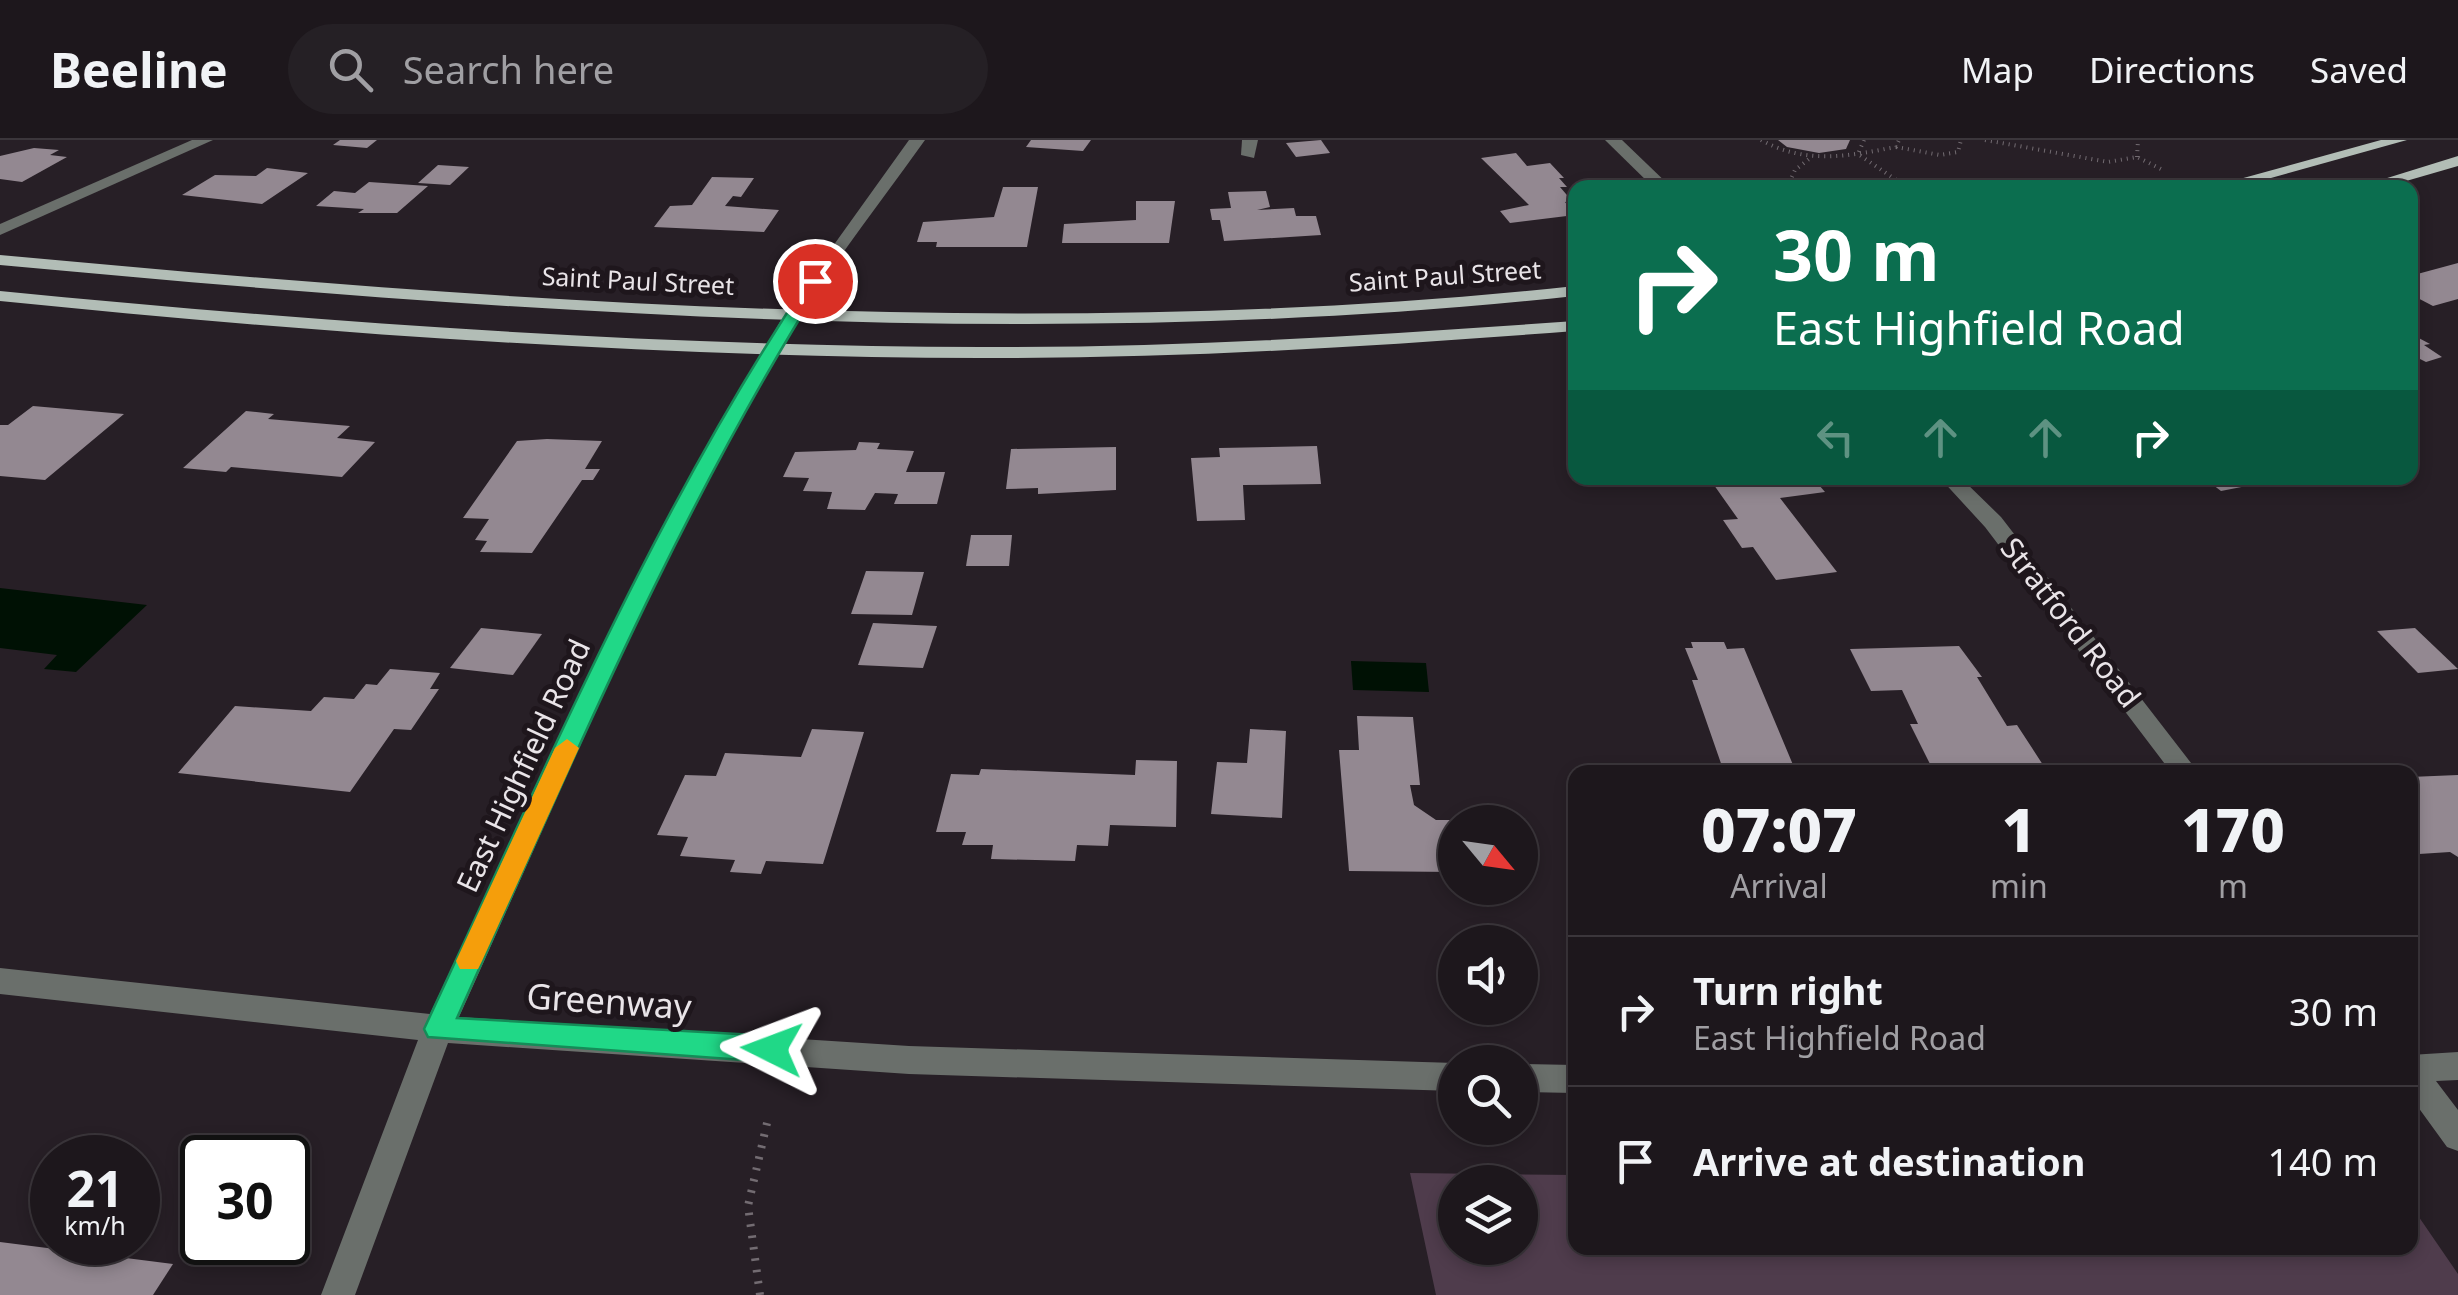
<!DOCTYPE html>
<style>
:root{--surface:#1d171c;--page:#252025;--text:#f1f3f6;--muted:#a09fa3;--line:#3b363b}
body{margin:0;font-family:"Noto Sans",sans-serif;background:var(--page);color:var(--text);height:100vh;display:flex;flex-direction:column;font-size:38px;white-space:nowrap}
*{box-sizing:border-box;margin:0}
p{font-size:32px;color:var(--muted)}
.icon{flex:none;width:55px;height:55px;fill:none;stroke:currentColor;stroke-width:2;stroke-linecap:round;stroke-linejoin:round}
.map{position:relative;flex:1;overflow:hidden}
.details{position:absolute;left:1568px;top:625px;width:850px;height:490px;display:flex;flex-direction:column;background:var(--surface);border-radius:20px;box-shadow:0 5px 15px #0003,0 0 0 2px var(--line)}
.details>*{flex:none}
.top-card{position:absolute;left:1568px;top:40px;width:850px;height:305px;border-radius:20px;box-shadow:0 5px 15px #0003,0 0 0 2px var(--line);background:#0b6e4f;color:#fff;overflow:hidden}
.needle{width:65px;rotate:119deg}
.fabs{position:absolute;left:1438px;top:665px;display:grid;gap:20px}
.fabs a{display:grid;place-items:center;width:100px;height:100px;border-radius:50%;background:var(--surface);box-shadow:0 5px 15px #0003,0 0 0 2px var(--line);font-size:50px}
.speed{position:absolute;left:30px;top:995px;display:flex;gap:20px;font-size:50px;font-weight:700;text-align:center}
.speed>*{display:grid;place-content:center;width:130px;height:130px;border-radius:50%;background:var(--surface);box-shadow:0 5px 15px #0003,0 0 0 2px var(--line);line-height:1}
.speed small{font-size:25px;font-weight:400}
.speed .limit{border:5px solid #111;border-radius:15px;background:#fff;color:#111}
.pin{position:absolute;display:grid;place-items:center;width:85px;height:85px;color:#fff;margin:-42px;border:5px solid #fff;border-radius:50%;box-shadow:0 2px 10px #0007}
.me{position:absolute;width:110px;margin:-55px;rotate:273deg;stroke-linejoin:round;filter:drop-shadow(0 0 8px #0008)}
.turn{display:flex;align-items:center;gap:35px;height:210px;padding:0 40px;font-size:45px}
.turn .icon{width:130px;height:130px;stroke-width:2.5}
.turn b{display:block;font-size:70px;line-height:85px}
.lanes{display:flex;align-items:center;height:95px;padding:0 40px;background:#0003;justify-content:center;gap:50px;direction:ltr}
.lanes .off{opacity:.35}
.eta{display:flex;justify-content:space-evenly;align-items:center;height:170px;text-align:center}
.eta b{font-size:60px;font-weight:800;line-height:70px}
ul{padding:0;list-style:none}
li{display:flex;align-items:center;gap:30px;height:150px;padding:0 40px;border-top:2px solid var(--line)}
li div{flex:1}
li b{display:block;font-size:38px}
li em{font-style:normal}
header{display:flex;align-items:center;gap:60px;box-sizing:border-box;height:140px;padding:0 50px;background:var(--surface);border-bottom:2px solid var(--line)}
header strong{font-size:48px}
nav{display:flex;gap:55px;margin-inline-start:auto;font-size:35px}
.search{width:700px;height:90px;background:var(--page);display:flex;align-items:center;gap:25px;box-sizing:border-box;padding:0 35px;border-radius:55px;color:var(--muted);font-size:38px}
.map>svg:first-child{display:block}
.green{fill:#4f3c4c;fill-rule:evenodd}
.water{fill:#001104}
.building{fill:#938891}
.lines{fill:none;stroke-linecap:round;stroke-linejoin:round}
.path-far1{stroke:#736c72;stroke-width:4;stroke-dasharray:1 5;stroke-linecap:butt}
.path{stroke:#736c72;stroke-width:8;stroke-dasharray:2.5 9;stroke-linecap:butt}
.minor{fill:#6a6f6b;fill-rule:evenodd}
.major{fill:#b2bdb6;fill-rule:evenodd}
.route{fill:#20d887;stroke:#158c58;stroke-width:2.5}
.slow{fill:#f59e0b}
.labels{text-anchor:middle;stroke-width:10;stroke-linejoin:round;paint-order:stroke}
.far-street-label{font-size:25px;fill:#e9e4e8;stroke:#1e161c}
.street-label{font-size:30px;fill:#e9e4e8;stroke:#1e161c}
.near-street-label{font-size:35px;fill:#e9e4e8;stroke:#1e161c}
</style>
<header>
<strong>Beeline</strong>
<div class="search"><svg class="icon" aria-label="search" viewBox="0 0 24 24"><circle cx="10" cy="10" r="6"/><path d="M15 15l6 6"/></svg>Search here</div>
<nav><a>Map</a><a>Directions</a><a>Saved</a></nav>
</header>
<div class="map">
<svg width="2458" height="1155" viewBox="0 0 2458 1155">
<rect width="100%" height="100%" fill="#271f26"/>
<path class="green" d="M1410,1033L1575,1035V1108H2410V1064L2458,1134V1155H1436ZM1520,1042V1108H1455V1042Z"/>
<g class="water">
<polygon points="0,448 147,465 76,532 44,529 57,515 0,508"/>
<polygon points="1351,521 1426,523 1429,552 1353,550"/>
</g>
<g class="building">
<polygon points="340,0 377,0 367,8 333,5"/>
<polygon points="1031,0 1091,0 1083,11 1026,7"/>
<polygon points="1321,0 1330,13 1296,17 1286,3"/>
<polygon points="1778,0 1850,0 1846,9 1819,13 1787,7"/>
<polygon points="34,8 59,10 50,15 67,17 22,42 0,39 0,16"/>
<polygon points="1516,13 1527,26 1550,23 1564,38 1559,38 1567,47 1560,47 1572,61 1565,62 1575,75 1510,83 1500,71 1529,65 1481,18"/>
<polygon points="438,25 469,27 450,45 418,43"/>
<polygon points="267,28 308,33 262,64 182,55 215,35 256,36"/>
<polygon points="712,37 754,38 741,57 733,56 725,66 779,70 764,92 654,87 670,66 692,65"/>
<polygon points="369,42 428,46 397,73 358,73 364,69 316,66 334,51 355,53"/>
<polygon points="1003,47 1038,47 1027,107 936,107 937,102 917,102 923,82 994,77"/>
<polygon points="1266,51 1270,67 1257,70 1294,68 1296,76 1316,76 1321,95 1224,101 1220,80 1212,80 1210,69 1231,68 1228,52"/>
<polygon points="1136,61 1175,61 1169,103 1062,103 1064,84 1136,80"/>
<polygon points="2458,123 2458,159 2433,166 2410,154 2410,136"/>
<polygon points="2415,196 2430,204 2424,205 2442,217 2426,222 2410,214 2410,197"/>
<polygon points="33,266 124,274 45,340 0,336 0,285 8,285"/>
<polygon points="246,271 274,274 268,279 350,286 337,298 375,302 342,337 231,327 226,332 183,328"/>
<polygon points="547,299 602,301 585,329 600,329 593,340 582,340 532,413 480,412 487,401 475,400 489,379 463,378 517,301"/>
<polygon points="859,302 880,303 877,309 914,311 906,332 945,332 937,364 894,364 898,354 875,353 865,370 827,369 832,352 803,351 809,338 783,337 795,312 856,310"/>
<polygon points="1317,306 1321,344 1243,345 1245,380 1197,381 1191,318 1220,317 1219,308"/>
<polygon points="1116,307 1116,350 1038,354 1038,348 1006,349 1011,309"/>
<polygon points="1709,338 1813,338 1825,352 1780,358 1837,432 1776,440 1753,407 1742,408 1723,380 1738,379"/>
<polygon points="2204,338 2255,338 2262,343 2221,351"/>
<polygon points="971,395 1012,395 1009,426 966,426"/>
<polygon points="866,431 924,432 912,475 851,474"/>
<polygon points="873,483 937,486 923,528 858,525"/>
<polygon points="481,488 542,494 513,535 450,528"/>
<polygon points="2415,488 2458,529 2418,533 2377,491"/>
<polygon points="1691,502 1724,502 1727,509 1744,508 1796,632 1724,632 1692,540 1698,540 1685,508 1693,508"/>
<polygon points="1959,506 1982,537 1977,537 2007,586 2017,585 2045,628 2036,629 2038,632 1942,632 1932,628 1910,584 1918,584 1902,550 1871,551 1850,509"/>
<polygon points="390,529 440,533 430,549 439,549 411,590 394,589 350,652 178,633 235,566 311,571 324,557 354,559 366,544 377,545"/>
<polygon points="1357,576 1413,577 1420,645 1410,645 1414,665 1436,680 1455,680 1455,732 1349,731 1339,610 1359,610"/>
<polygon points="812,589 864,592 823,724 766,721 761,734 730,732 735,720 680,716 688,697 657,695 685,635 716,636 725,613 801,617"/>
<polygon points="1250,589 1286,591 1282,678 1211,674 1217,622 1247,623"/>
<polygon points="1136,620 1177,621 1176,687 1110,685 1108,706 1077,705 1075,721 991,719 993,705 962,705 966,692 936,692 951,634 979,635 981,629 1135,635"/>
<polygon points="2458,635 2458,717 2450,712 2419,714 2410,703 2410,637"/>
<polygon points="0,1102 173,1124 153,1155 0,1155"/>
</g>
<g class="lines">
<g class="path-far1">
<path d="M1761,0C1806,25 1848,16 1896,7L1899,0"/>
<polyline points="1864,0 1858,14 1908,48"/>
<polyline points="1985,0 2108,22 2137,17 2163,30"/>
<polyline points="1896,7 1940,15 1958,12 1961,0"/>
<polyline points="2137,17 2138,0"/>
<polyline points="1787,48 1795,30 1809,19"/>
</g>
<polyline class="path" points="760,1155 748,1066 767,983"/>
<g class="minor">
<polygon points="192,0 213,0 0,95 0,84"/>
<path d="M909,0H925C884,58 839,114 802,174C666,396 566,640 459,877L909,906L1455,923V951L909,934L448,903L355,1155H321L418,900L0,854V828L430,874L589,535L665,384L785,173Z"/>
<polygon points="1242,0 1258,0 1254,18 1241,15"/>
<polygon points="1605,0 1622,0 1672,48 1654,48"/>
<polygon points="1940,338 1961,338 2001,377 2198,632 2171,632 1985,387"/>
<polygon points="2458,912 2458,940 2436,941 2458,970 2458,1011 2447,1007 2410,956 2410,915"/>
<polygon points="1520,924 1575,925 1575,953 1520,952"/>
</g>
<g class="major">
<polygon points="2381,0 2407,0 2235,48 2207,48"/>
<polygon points="2458,16 2458,26 2382,48 2355,48"/>
<path d="M0,115C516,163 1059,202 1575,146V156C1059,213 516,173 0,125Z"/>
<path d="M0,151C327,183 653,206 981,207C1179,208 1377,195 1575,181V191C1377,206 1179,219 981,218C653,217 326,194 0,161Z"/>
</g>
</g>
<path class="route" d="M815,136L823,141C676,373 570,628 457,878L772,896L781,900L785,909L781,918L772,922L428,897L424,889C543,635 653,371 810,138Z"/>
<polygon class="slow" points="567,599 579,608 482,821 478,829 460,829 456,821 555,608"/>
<g class="labels">
<g class="far-street-label">
<text transform="translate(1445 136) rotate(-4)" y="9">Saint Paul Street</text>
<text transform="translate(638 141) rotate(3)" y="9">Saint Paul Street</text>
</g>
<g class="street-label">
<text transform="translate(2070 483) rotate(52)" y="10">Stratford Road</text>
<text transform="translate(524 626) rotate(-65)" y="10">East Highfield Road</text>
</g>
<g class="near-street-label">
<text transform="translate(609 862) rotate(4)" y="12">Greenway</text>
</g>
</g>
</svg>
<div class="fabs">
<a><svg class="needle" viewBox="-14 -14 28 28"><path d="M0-13l5 13h-10z" fill="#e53935"/><path d="M0 13l5-13h-10z" fill="#a09fa3"/></svg></a>
<a><svg class="icon" aria-label="sound" viewBox="0 0 24 24"><path d="M4 9h4l5-4v14l-5-4H4zM17 9q2 3 0 6"/></svg></a>
<a><svg class="icon" aria-label="search" viewBox="0 0 24 24"><circle cx="10" cy="10" r="6"/><path d="M15 15l6 6"/></svg></a>
<a><svg class="icon" aria-label="layers" viewBox="0 0 24 24"><path d="M12 4l9 5-9 5-9-5zM3 14l9 5 9-5"/></svg></a>
</div>
<div class="speed"><div>21<small>km/h</small></div><div class="limit">30</div></div>
<div class="pin" style="left:815px;top:141px;background:#d93025"><svg class="icon" aria-label="arrive" viewBox="0 0 24 24"><path d="M6 21V4h12l-3 4 3 4H6"/></svg></div>
<svg class="me" style="left:772px;top:909px" viewBox="-20 -20 40 40"><path d="M0-17L14 15 0 8-14 15z" fill="#20d887" stroke="#fff" stroke-width="4"/></svg>
<div class="top-card">
<div class="turn"><svg class="icon" aria-label="right" viewBox="0 0 24 24"><path d="M7 20v-9h11M14 6l5 5-5 5"/></svg><div><b>30 m</b>East Highfield Road</div></div>
<div class="lanes"><svg class="icon off" aria-label="left" viewBox="0 0 24 24"><path d="M17 20v-9H6M10 6l-5 5 5 5"/></svg><svg class="icon off" aria-label="ahead" viewBox="0 0 24 24"><path d="M12 20V5M6 11l6-6 6 6"/></svg><svg class="icon off" aria-label="ahead" viewBox="0 0 24 24"><path d="M12 20V5M6 11l6-6 6 6"/></svg><svg class="icon" aria-label="right" viewBox="0 0 24 24"><path d="M7 20v-9h11M14 6l5 5-5 5"/></svg></div>
</div>
<section class="details">
<div class="eta">
<div><b>07:07</b><p>Arrival</p></div>
<div><b>1</b><p>min</p></div>
<div><b>170</b><p>m</p></div>
</div>
<ul>
<li><svg class="icon" aria-label="right" viewBox="0 0 24 24"><path d="M7 20v-9h11M14 6l5 5-5 5"/></svg><div><b>Turn right</b><p>East Highfield Road</p></div><em>30 m</em></li>
<li><svg class="icon" aria-label="arrive" viewBox="0 0 24 24"><path d="M6 21V4h12l-3 4 3 4H6"/></svg><div><b>Arrive at destination</b></div><em>140 m</em></li>
</ul>
</section>
</div>
